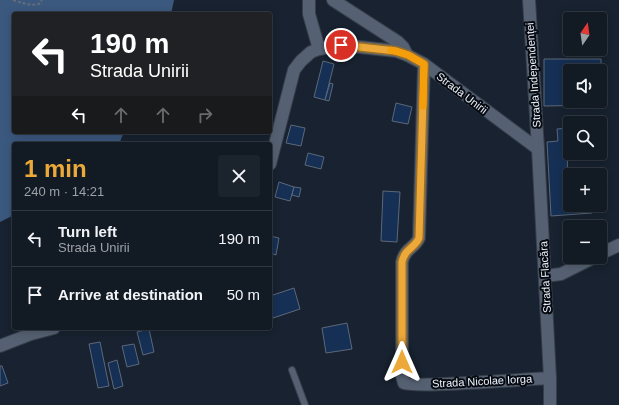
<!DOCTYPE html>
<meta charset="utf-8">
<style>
:root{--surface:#121a24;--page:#1b232c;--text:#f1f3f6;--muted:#9ca1a6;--line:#313841;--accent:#eca93a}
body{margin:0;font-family:Helvetica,sans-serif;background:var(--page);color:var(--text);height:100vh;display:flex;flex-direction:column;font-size:15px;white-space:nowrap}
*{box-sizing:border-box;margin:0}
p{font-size:13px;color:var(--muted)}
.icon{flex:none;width:22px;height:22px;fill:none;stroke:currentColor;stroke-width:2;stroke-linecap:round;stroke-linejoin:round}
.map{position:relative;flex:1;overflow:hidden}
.details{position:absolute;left:12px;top:142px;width:260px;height:188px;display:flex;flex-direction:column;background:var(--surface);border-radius:4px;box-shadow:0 2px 10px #0003,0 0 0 1px var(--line)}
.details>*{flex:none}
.hud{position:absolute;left:12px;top:12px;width:260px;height:122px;border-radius:4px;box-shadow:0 2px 10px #0003,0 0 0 1px var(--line);background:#202124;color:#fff;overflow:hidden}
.needle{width:26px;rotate:13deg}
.tools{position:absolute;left:563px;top:12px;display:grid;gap:8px}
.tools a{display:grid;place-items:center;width:44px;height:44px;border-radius:4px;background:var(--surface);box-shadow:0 2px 10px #0003,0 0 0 1px var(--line);font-size:20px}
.pin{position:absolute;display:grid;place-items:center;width:34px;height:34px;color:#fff;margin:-17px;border:2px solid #fff;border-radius:50%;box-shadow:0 1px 4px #0007}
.me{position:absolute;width:44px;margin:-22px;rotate:0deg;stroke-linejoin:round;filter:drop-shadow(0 0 3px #0008)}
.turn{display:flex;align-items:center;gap:14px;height:84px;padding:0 12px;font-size:18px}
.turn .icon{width:52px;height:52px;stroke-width:2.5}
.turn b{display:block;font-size:28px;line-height:34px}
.lanes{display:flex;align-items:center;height:38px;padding:0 12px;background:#0003;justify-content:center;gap:20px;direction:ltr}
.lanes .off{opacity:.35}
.round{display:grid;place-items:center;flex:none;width:42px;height:42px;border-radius:4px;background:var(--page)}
.overview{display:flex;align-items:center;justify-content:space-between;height:68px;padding:0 12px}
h1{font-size:24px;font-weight:700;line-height:30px;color:var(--accent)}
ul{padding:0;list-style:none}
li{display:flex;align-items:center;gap:12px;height:56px;padding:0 12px;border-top:1px solid var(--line)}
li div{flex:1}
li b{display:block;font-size:15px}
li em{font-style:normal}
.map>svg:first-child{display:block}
.forest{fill:#3b587e}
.building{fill:#153054;stroke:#5c6879;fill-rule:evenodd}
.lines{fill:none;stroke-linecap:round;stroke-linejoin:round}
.service-casing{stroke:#373e4a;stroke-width:8}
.minor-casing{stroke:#373e4a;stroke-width:14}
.tertiary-casing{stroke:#373e4a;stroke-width:14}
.path{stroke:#646d7a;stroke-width:2;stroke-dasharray:3 2;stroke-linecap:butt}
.service{stroke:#556172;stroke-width:6}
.minor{stroke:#556172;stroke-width:12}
.tertiary{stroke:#556172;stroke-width:12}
.route-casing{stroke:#996e26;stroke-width:10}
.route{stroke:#eca93a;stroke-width:7}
.slow{stroke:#f59e0b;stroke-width:7}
.labels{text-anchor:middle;stroke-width:4;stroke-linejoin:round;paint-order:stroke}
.street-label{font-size:11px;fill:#eaf2fc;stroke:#070b11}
</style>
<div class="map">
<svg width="619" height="405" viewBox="0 0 619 405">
<rect width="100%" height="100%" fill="#182230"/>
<polygon class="forest" points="0,0 174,0 171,14 14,14 14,132 124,132 119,144 14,144 14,215 0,222"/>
<g class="building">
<path d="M544,59H601L602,105L544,106ZM570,71H600V101H570Z"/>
<polygon points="323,61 334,64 325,100 314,97"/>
<polygon points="330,83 333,84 329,101 325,100"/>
<polygon points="396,103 412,107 408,124 392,121"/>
<polygon points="291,125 305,128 301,146 286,143"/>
<polygon points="570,128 570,147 567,147 568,192 570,192 570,205 592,205 592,213 551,216 547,142 558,141 557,129"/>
<polygon points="308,153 324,157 321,169 305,165"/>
<polygon points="279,182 294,187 290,201 275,197"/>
<polygon points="294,187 301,188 299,197 292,195"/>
<polygon points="383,191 400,192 397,242 381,241"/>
<polygon points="270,236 279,238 276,255 270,253"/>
<polygon points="294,288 300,309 273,318 270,307 270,296"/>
<polygon points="347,323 352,349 326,353 322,328"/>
<polygon points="149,329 154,352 143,355 137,332"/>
<polygon points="100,342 109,386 98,388 89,344"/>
<polygon points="134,344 139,364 127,367 122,346"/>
<polygon points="117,360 123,386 114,389 108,363"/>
<polygon points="0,366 2,366 8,383 0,386"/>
</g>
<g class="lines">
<defs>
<polyline id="service" points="292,370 305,405"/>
<g id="minor">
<polyline points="309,0 309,14 319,49"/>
<polyline points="333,0 398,42 403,47 407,55"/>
<path d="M424,64L419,238C415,248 405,248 402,262V376L404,383C414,388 530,379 550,378"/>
<polyline points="270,164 294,70 301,61 311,52 319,49 341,45 396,51 407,55 424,64 538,149"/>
<polyline points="600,254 619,245"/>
<polyline points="545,276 561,274 595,257"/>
<polyline points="0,346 31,334 54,328"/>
</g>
<polyline id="tertiary" points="529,0 538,149 550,378 550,405"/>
</defs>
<use href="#service" class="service-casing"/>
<use href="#minor" class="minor-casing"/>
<use href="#tertiary" class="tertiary-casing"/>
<path class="path" d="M13,0C22,3 30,6 39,4L42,0"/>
<use href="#service" class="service"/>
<use href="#minor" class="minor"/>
<use href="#tertiary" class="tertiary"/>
</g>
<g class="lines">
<defs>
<path id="route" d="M341,45L396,51L408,55L424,64L419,238C415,248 405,248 402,262V362"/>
</defs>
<use href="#route" class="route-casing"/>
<use href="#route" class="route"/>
<polyline class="slow" points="391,50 408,55 424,64 423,106"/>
</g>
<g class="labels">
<g class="street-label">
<text transform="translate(533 75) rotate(-94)" y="4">Strada Independenței</text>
<text transform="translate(462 93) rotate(37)" y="4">Strada Unirii</text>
<text transform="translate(545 277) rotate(-93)" y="4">Strada Flacăra</text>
<text transform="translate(482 381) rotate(-3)" y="4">Strada Nicolae Iorga</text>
</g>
</g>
</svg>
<div class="tools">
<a><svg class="needle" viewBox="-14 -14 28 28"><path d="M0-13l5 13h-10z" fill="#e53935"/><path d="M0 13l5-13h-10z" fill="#9ca1a6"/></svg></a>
<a><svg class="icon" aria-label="sound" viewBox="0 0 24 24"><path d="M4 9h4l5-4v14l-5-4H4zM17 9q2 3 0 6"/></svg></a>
<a><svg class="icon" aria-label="search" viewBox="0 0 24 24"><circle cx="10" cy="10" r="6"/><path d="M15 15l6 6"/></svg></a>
<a>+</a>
<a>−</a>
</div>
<div class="pin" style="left:341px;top:45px;background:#d93025"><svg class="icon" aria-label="arrive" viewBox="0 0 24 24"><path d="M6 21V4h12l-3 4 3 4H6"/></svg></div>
<svg class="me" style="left:402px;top:362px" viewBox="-20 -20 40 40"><path d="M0-17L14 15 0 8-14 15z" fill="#eca93a" stroke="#fff" stroke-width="4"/></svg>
<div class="hud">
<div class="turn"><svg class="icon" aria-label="left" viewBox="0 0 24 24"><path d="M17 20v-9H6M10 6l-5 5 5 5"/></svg><div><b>190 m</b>Strada Unirii</div></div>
<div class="lanes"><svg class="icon" aria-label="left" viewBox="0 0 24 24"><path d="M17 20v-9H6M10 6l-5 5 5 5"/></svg><svg class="icon off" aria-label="ahead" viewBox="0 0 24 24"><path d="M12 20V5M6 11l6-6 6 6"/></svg><svg class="icon off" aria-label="ahead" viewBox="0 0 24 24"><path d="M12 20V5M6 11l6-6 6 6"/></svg><svg class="icon off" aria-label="right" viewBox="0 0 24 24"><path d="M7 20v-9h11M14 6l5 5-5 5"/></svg></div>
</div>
<section class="details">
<div class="overview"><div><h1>1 min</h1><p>240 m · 14:21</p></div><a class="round"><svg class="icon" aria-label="close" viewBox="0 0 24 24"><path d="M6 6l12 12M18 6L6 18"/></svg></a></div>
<ul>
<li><svg class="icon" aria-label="left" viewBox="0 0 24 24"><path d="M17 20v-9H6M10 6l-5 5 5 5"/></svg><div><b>Turn left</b><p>Strada Unirii</p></div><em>190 m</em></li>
<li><svg class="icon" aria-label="arrive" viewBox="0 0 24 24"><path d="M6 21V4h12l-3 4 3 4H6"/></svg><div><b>Arrive at destination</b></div><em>50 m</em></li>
</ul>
</section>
</div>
